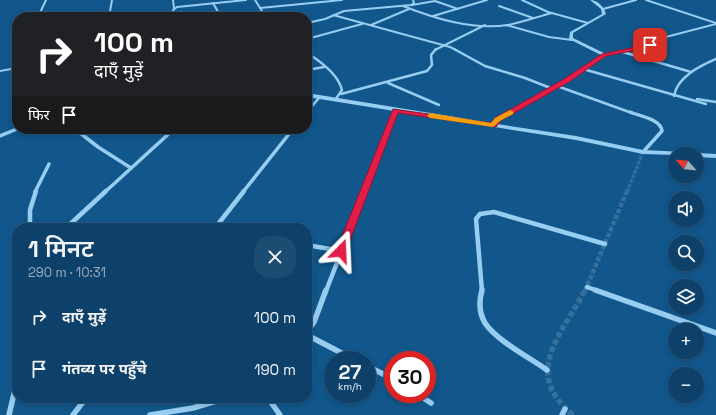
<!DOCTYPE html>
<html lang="hi">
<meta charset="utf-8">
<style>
:root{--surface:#0d4169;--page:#1b4c71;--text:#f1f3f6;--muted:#9aafc0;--line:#2d5a7d}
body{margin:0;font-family:"Space Grotesk","Noto Sans Devanagari",sans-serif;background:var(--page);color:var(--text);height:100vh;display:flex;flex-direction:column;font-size:15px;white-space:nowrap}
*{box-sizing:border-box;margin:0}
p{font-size:13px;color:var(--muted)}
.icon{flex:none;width:22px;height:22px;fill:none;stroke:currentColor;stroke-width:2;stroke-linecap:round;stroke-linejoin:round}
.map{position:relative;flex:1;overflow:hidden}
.details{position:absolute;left:12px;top:223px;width:300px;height:180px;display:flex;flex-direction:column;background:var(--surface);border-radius:16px;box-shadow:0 2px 6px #0003,0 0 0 1px var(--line)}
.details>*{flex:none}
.top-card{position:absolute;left:12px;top:12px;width:300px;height:122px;border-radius:16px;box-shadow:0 2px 6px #0003,0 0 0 1px var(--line);background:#202124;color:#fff;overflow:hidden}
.needle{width:26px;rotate:297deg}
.buttons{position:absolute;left:668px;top:147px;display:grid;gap:8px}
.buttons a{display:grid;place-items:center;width:36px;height:36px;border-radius:50%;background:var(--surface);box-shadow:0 2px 6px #0003,0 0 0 1px var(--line);font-size:20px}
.speed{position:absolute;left:324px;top:351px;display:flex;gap:8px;font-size:20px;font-weight:700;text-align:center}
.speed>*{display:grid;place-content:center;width:52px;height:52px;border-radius:50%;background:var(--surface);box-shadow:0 2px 6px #0003,0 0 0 1px var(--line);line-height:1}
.speed small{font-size:10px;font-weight:400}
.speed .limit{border:6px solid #d22;background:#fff;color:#111}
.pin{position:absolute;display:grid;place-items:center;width:34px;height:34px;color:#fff;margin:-17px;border-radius:8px;box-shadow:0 2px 6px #0006}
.me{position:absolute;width:44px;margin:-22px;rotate:21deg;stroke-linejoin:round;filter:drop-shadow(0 0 3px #0008)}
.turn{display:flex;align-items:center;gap:14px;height:84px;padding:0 16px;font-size:18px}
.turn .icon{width:52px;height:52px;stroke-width:2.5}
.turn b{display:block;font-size:28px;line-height:34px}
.then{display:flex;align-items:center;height:38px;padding:0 16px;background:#0003;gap:8px;font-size:15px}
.round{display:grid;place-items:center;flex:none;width:42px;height:42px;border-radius:16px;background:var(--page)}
.headline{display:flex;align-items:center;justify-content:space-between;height:68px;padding:0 16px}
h1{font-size:24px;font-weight:600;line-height:30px}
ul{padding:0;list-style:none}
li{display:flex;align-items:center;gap:12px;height:52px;padding:0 16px}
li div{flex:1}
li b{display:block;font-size:15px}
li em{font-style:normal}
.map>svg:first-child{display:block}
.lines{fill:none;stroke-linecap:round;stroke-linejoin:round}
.minor-tunnel-far2{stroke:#35709d;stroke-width:3.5;stroke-dasharray:3.5 1.5;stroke-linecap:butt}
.minor-tunnel-far1{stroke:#35709d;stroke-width:4.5;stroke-dasharray:4.5 2;stroke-linecap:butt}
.minor-tunnel{stroke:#35709d;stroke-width:5.5;stroke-dasharray:5.5 2.5;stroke-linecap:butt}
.minor-far4{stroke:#98cdf2;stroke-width:2}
.minor-far3{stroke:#98cdf2;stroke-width:2.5}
.minor-far2{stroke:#98cdf2;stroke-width:3.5}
.minor-far1{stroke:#98cdf2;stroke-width:4.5}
.minor{stroke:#98cdf2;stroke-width:5.5}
.tertiary{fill:#98cdf2;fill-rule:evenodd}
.route{fill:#e11d48;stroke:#92132f}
.slow{fill:#f59e0b}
</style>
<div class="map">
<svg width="716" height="415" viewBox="0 0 716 415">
<rect width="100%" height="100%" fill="#11578c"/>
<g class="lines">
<polyline class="minor-tunnel-far2" points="627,192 643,152"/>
<polyline class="minor-tunnel-far1" points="585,291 627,191"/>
<path class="minor-tunnel" d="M573,415C521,372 562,335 585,290"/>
<g class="minor-far4">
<polyline points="173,0 174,8"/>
<polyline points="255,0 262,11"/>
<polyline points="522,0 548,12 588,23"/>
<polyline points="646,0 716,23"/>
<polyline points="213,3 221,17"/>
<polyline points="412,5 435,1 458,9"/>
<path d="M403,6C436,19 472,30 508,25C523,22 537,17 552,13"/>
<polyline points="499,6 533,18"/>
<polyline points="260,8 342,0"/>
<polyline points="603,9 636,0"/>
<polyline points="333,15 450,47 456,50"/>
<polyline points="433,16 487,0"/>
<polyline points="38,17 46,0"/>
<polyline points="109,17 112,0"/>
<polyline points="175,17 173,10 177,7 246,0"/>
<polyline points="307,23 325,19 344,11 411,5 414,3 413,0"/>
<polyline points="371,25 409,9"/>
<polyline points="506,25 549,37 572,40"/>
<polyline points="307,39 362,24"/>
<polyline points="435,50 485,25"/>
<polyline points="628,50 645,47 658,39 716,24"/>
</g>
<g class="minor-far3">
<polyline points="454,49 485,66 525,78 553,89"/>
<polyline points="623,52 691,72"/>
<path d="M307,53C320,61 338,74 342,90L335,100"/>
<polyline points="604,55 633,49"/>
<polyline points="15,68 17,63"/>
<polyline points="583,69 706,104"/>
<polyline points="307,70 324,67"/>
<polyline points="388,83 439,105"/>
<polyline points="557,86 632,113"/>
<polyline points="341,94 427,71 432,65 431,55 436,49"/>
<path d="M674,96C677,77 700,66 716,59"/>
<polyline points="697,99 716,102"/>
<polyline points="307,112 319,98"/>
<polyline points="395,113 396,110"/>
</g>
<g class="minor-far2">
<path d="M630,112C639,116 661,119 662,131L643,152"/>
<polyline points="75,129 98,147 131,168"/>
<polyline points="0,136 17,129"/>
<polyline points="35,192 49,164"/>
<polyline points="105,192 174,129"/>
<polyline points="243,192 293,129"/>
<polyline points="364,192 395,112"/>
</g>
<g class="minor-far1">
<polyline points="30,228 30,210 36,191"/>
<polyline points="66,228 106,191"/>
<polyline points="215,228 244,191"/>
<polyline points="307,245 341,251"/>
<polyline points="587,287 598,291"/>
<polyline points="326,291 365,191"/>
<polyline points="482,291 476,219 480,214 494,212 605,244"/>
</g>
<g class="minor">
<path d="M482,290C479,301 479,313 485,323C496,340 530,358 547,370"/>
<polyline points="595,290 716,333"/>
<polyline points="307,332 314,322 326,290"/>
<polyline points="307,335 355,360"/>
<polyline points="367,366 393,379"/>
<polyline points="417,394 431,403"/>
<polyline points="268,398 280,415"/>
<polyline points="9,415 17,381"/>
<polyline points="73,415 86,398"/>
<polyline points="150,415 193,408 226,398"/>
<polyline points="562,415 565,409"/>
</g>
<g class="tertiary">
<path d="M590,0C598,0 604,7 606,14L573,33V38L606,54V56L569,82L499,120L497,124L576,136L643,150L685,152L688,154H675V155L643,154L576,140L307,97V93L492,123L495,118L565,80L601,55L569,39L570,32L602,14L601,9Z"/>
<polygon points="17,67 17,69 0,72 0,70"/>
<polygon points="697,153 716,154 716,158 697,157 697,154 695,154"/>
</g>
</g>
<polygon class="route" points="650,44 652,47 606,56 569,82 500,121 496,127 398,113 346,251 341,254 338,253 336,251 393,109 491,123 495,118 564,79 602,54"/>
<polygon class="slow" points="510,110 514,112 513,114 500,121 493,127 430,118 427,116 430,113 491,123 495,118"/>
</svg>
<div class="buttons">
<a><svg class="needle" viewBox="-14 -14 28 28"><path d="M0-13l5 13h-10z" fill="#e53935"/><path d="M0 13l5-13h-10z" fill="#9aafc0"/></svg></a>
<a><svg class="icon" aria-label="sound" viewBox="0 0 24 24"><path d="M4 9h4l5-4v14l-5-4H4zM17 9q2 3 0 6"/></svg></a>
<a><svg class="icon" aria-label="search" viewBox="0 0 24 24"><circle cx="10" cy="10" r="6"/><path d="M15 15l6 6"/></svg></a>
<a><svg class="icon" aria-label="layers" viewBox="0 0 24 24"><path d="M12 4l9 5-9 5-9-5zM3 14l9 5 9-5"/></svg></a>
<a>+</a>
<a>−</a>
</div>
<div class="speed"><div>27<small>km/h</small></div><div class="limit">30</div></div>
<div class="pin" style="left:650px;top:45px;background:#d93025"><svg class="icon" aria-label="arrive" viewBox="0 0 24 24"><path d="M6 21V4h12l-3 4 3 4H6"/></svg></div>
<svg class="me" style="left:341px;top:251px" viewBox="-20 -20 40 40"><path d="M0-17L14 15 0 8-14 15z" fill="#e11d48" stroke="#fff" stroke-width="4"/></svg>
<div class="top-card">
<div class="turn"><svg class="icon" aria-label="right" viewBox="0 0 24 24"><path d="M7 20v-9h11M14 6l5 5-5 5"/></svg><div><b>100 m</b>दाएँ मुड़ें</div></div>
<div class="then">फिर<svg class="icon" aria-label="arrive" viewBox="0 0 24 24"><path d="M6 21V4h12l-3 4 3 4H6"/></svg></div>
</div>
<section class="details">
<div class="headline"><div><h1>1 मिनट</h1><p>290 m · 10:31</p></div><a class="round"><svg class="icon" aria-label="close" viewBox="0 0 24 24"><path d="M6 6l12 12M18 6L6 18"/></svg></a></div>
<ul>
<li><svg class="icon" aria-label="right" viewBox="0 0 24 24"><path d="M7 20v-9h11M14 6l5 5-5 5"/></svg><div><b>दाएँ मुड़ें</b></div><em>100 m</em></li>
<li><svg class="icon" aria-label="arrive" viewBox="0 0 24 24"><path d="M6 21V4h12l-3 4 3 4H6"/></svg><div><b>गंतव्य पर पहुँचे</b></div><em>190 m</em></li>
</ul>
</section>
</div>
